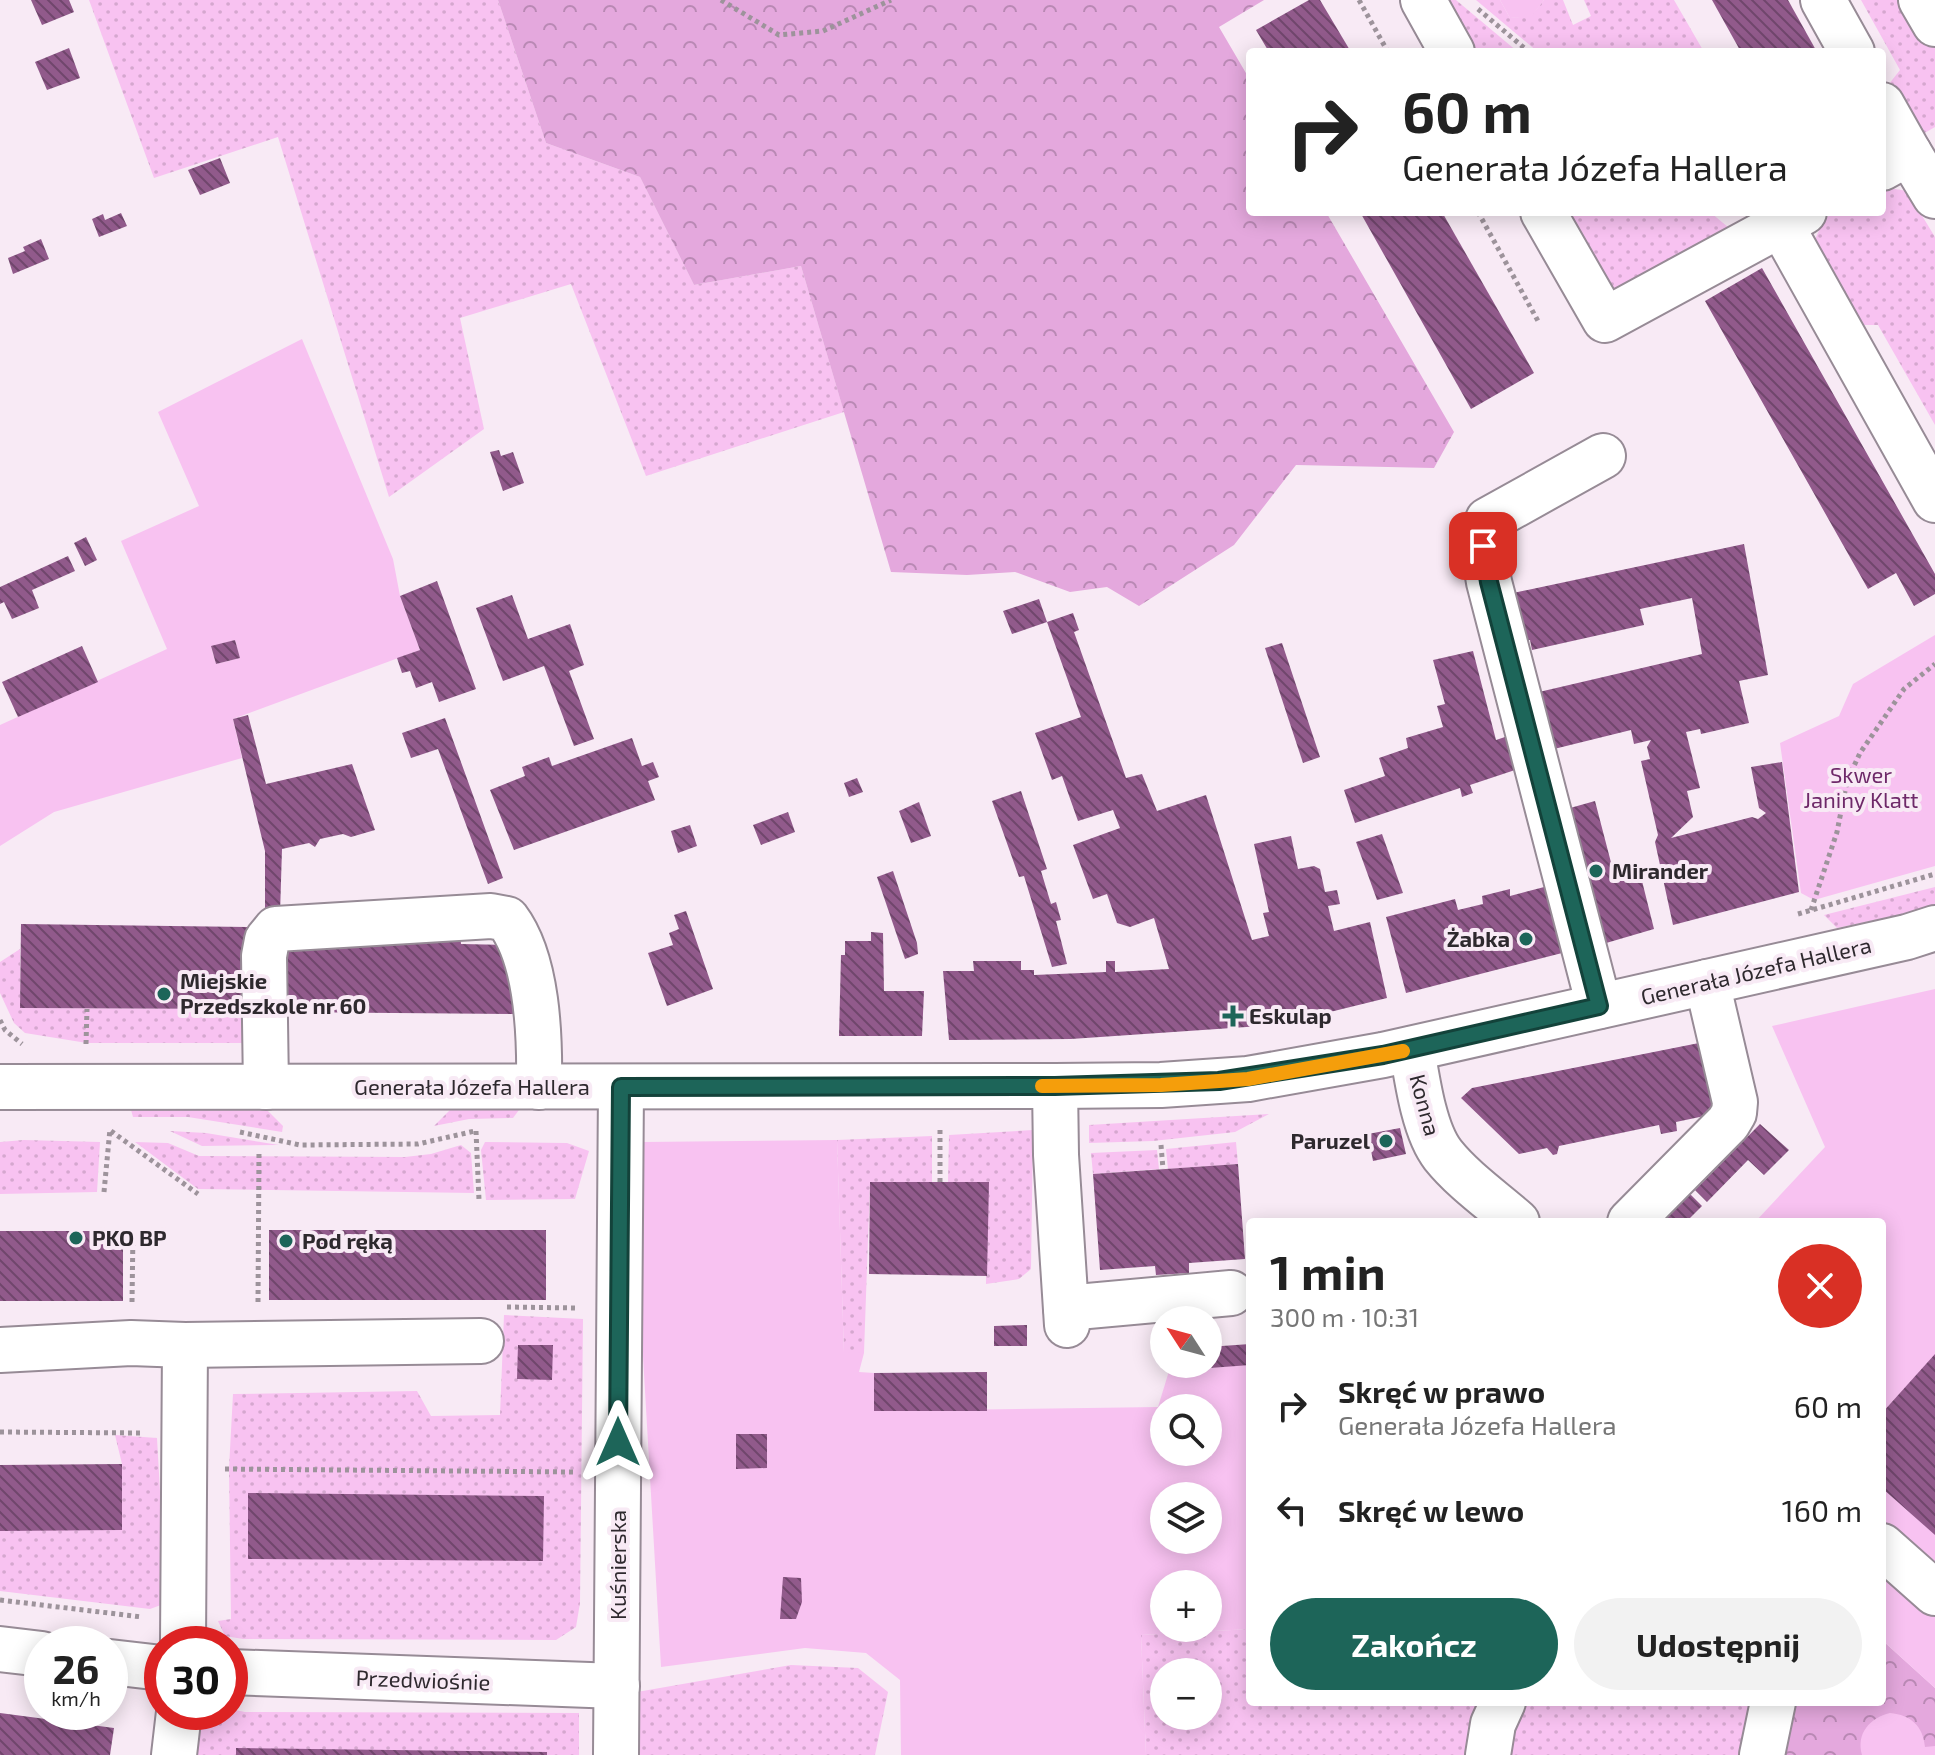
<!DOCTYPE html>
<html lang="pl">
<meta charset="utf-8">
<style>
:root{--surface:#fff;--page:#f2f2f2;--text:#222;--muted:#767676;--accent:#1d6559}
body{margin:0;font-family:"Exo 2",sans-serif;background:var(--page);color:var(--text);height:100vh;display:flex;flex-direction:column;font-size:30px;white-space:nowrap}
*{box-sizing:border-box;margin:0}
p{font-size:26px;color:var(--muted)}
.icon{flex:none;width:44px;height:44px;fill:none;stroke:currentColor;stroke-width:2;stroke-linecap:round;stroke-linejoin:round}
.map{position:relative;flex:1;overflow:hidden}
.panel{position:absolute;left:1246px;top:1218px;width:640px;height:488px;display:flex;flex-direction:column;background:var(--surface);border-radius:8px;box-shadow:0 4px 20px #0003}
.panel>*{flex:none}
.guide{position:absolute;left:1246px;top:48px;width:640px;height:168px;border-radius:8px;box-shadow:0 4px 20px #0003;background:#fff;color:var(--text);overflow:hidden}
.needle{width:52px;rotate:306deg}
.tools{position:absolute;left:1150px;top:1306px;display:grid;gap:16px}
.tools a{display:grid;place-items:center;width:72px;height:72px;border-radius:50%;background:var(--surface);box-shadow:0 4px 20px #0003;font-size:40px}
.speed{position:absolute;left:24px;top:1626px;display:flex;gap:16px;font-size:40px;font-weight:700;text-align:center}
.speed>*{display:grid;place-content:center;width:104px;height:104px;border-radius:50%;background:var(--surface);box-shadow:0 4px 20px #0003;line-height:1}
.speed small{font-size:20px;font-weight:400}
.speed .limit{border:12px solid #d22;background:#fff;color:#111}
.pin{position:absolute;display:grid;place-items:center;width:68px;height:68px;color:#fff;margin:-34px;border-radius:16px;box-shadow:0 4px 12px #0006}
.me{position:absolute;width:88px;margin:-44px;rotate:0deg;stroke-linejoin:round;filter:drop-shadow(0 0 6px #0008)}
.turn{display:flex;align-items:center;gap:28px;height:168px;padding:0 24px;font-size:36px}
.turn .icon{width:104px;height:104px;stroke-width:2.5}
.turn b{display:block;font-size:56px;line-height:68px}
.round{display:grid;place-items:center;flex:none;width:84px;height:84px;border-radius:42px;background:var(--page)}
.head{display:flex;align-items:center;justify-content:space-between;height:136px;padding:0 24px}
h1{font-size:48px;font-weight:700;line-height:60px}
.primary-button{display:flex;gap:16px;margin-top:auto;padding:16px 24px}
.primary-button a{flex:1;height:92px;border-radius:48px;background:var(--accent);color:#fff;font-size:32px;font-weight:700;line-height:92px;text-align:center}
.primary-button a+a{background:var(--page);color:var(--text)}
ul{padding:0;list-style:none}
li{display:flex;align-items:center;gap:24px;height:104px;padding:0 24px}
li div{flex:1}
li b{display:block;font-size:30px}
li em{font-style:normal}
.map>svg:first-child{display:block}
.grass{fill:url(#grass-dots);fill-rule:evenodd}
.forest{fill:url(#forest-crowns)}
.green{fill:#f8c2f1;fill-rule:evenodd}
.building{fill:url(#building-back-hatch)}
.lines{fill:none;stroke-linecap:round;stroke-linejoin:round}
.minor-casing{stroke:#978b96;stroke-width:48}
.path{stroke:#9d939b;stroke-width:5;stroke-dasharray:4 4;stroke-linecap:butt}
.minor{stroke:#fff;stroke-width:44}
.route-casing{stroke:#13423a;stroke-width:20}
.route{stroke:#1d6559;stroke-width:14}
.slow{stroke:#f59e0b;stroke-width:14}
.poi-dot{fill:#1d6559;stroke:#f8eaf5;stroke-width:3}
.labels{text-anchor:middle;stroke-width:8;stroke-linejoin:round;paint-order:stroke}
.park-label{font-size:22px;fill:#6e2969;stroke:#f8eaf5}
.poi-label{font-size:22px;font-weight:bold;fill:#2e292e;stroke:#f8eaf5;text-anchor:start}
.street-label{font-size:22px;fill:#2e292e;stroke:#f8eaf5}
</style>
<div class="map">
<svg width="1935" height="1755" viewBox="0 0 1935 1755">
<defs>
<pattern id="grass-dots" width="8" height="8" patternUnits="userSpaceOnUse" patternTransform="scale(2)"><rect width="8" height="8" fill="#f8c2f1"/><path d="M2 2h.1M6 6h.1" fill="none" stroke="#d5a7cf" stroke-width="1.8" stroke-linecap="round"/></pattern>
<pattern id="forest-crowns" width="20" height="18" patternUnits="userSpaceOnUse" patternTransform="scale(2)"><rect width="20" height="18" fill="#e4a8dd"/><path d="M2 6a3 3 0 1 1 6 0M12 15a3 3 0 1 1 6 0" fill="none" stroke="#b989b4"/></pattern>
<pattern id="building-back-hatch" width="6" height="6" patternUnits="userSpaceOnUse" patternTransform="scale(2)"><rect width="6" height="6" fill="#915a8b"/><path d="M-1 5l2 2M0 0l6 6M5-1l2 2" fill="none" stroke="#70466c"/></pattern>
</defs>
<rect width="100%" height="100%" fill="#f8eaf5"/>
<g class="grass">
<polygon points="89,0 498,0 546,143 640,177 694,285 801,266 844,412 646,476 571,284 460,318 484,429 389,497 278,137 154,178"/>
<polygon points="1437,0 1456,0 1518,52 1467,52"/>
<polygon points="1476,0 1500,0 1510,18 1531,16 1544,0 1563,0 1573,25 1591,16 1584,0 1674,0 1704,52 1538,52"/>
<polygon points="1861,0 1908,0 1935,48 1935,127 1916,138 1885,89 1900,70"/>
<polygon points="1889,188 1907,191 1935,237 1935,425 1878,325 1847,325 1814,242 1823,221 1833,212 1882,212 1882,189"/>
<polygon points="1560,212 1710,212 1735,233 1610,299"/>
<polygon points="1935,887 1935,904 1914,912 1837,928 1824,915"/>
<polygon points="20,949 20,1008 246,1009 246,1043 87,1043 25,1033 14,1023 0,993 0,962"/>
<polygon points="131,1110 267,1110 283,1126 282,1132 188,1117 133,1117"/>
<polygon points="450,1110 519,1110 513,1118 469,1119 434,1126"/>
<polygon points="1269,1114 1235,1132 1153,1141 1089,1143 1089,1125"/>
<polygon points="1033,1130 1031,1269 1019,1279 986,1284 987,1213 948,1182 949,1135"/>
<polygon points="170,1131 206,1133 279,1145 202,1146"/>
<polygon points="932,1136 932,1182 870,1182 864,1353 844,1353 837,1140"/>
<polygon points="24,1140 100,1142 97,1192 0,1194 0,1142"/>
<polygon points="135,1142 168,1143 199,1156 405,1157 431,1154 461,1145 471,1153 474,1193 198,1189"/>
<polygon points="485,1142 567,1143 589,1151 575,1199 486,1200 481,1150"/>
<polygon points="1236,1142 1238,1164 1168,1169 1166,1149"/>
<polygon points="1157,1150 1159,1169 1093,1174 1091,1153"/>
<polygon points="504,1315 583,1319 580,1603 576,1627 556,1640 243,1639 225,1636 218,1621 231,1619 229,1468 233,1394 417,1391 431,1416 500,1415"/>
<polygon points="115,1435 157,1438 166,1598 161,1605 150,1609 0,1591 0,1531 122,1464"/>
<path d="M1250,1629V1702H1782L1775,1755H1146L1141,1635ZM1164,1672H1208V1716H1164Z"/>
<polygon points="791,1665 858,1668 888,1692 875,1755 639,1755 637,1692"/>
<polygon points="230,1709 245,1712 579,1713 579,1755 186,1755 188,1712 230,1712"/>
</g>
<g class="forest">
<polygon points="498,0 1264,0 1219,27 1250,80 1250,212 1326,212 1454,432 1434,468 1296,465 1234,545 1139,606 1107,587 1070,592 1015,572 967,575 891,572 801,266 694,285 640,177 546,143"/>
<polygon points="1882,1640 1935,1688 1935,1755 1775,1755 1782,1702 1882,1702"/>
</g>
<g class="green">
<polygon points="1500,0 1544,0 1531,17 1510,18"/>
<path d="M302,339L393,559L400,596L420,650L233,719L242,758L54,812L0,846V725L167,649L121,541L199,506L158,412ZM235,640L240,658L216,664L211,647Z"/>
<polygon points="1935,635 1935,866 1814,900 1801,893 1780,743 1839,716 1853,684"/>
<polygon points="1935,989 1935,1688 1882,1640 1882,1222 1755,1222 1825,1147 1772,1026"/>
<path d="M837,1140L844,1352L864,1353L859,1372L874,1373V1411L1158,1407L1169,1371L1250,1364V1629L1141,1635L1146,1755H901L900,1680L866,1653L805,1648L661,1667L635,1218L644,1142ZM1164,1408H1208V1452H1164ZM1164,1496H1208V1540H1164ZM1164,1584H1208V1628H1164Z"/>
<path d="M1890,1713C1911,1715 1923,1726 1925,1747L1935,1746V1755H1862C1856,1733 1870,1718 1890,1713Z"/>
</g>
<g class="building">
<polygon points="31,0 69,0 74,12 42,25"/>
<polygon points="1309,0 1320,0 1351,52 1269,52 1256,30"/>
<polygon points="1712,0 1788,0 1817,52 1741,52"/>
<polygon points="69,48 80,78 47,90 35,62"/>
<polygon points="220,158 230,183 200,195 188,170"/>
<polygon points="1360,212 1442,212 1534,373 1471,409"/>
<polygon points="121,213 127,226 99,237 92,219 103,214 105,220"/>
<polygon points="41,239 49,259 13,274 8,258 25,251 23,247"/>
<polygon points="1762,268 1935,574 1935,594 1914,606 1896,573 1868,589 1705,301"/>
<polygon points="499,450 501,456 513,452 524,483 503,491 490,452"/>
<polygon points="86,537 97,560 85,566 74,543"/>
<polygon points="1744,544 1768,675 1739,681 1749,723 1701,734 1700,729 1686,732 1700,788 1687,791 1693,817 1671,838 1752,817 1758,819 1766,813 1759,808 1751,767 1782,762 1799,892 1673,925 1655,842 1658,835 1641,761 1650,759 1647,747 1651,740 1634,744 1631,730 1554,749 1539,692 1702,654 1692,598 1640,609 1644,625 1532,650 1530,640 1521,641 1513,593"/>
<polygon points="68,556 75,571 32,590 39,608 12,619 4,602 0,604 0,587"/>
<polygon points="437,581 476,689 439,702 432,682 416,688 410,671 402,673 397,658 420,650 400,596"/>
<polygon points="512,595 528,639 570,624 584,665 569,671 594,739 574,746 544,666 503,681 476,608"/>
<polygon points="1039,599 1047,622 1073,613 1079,630 1074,632 1126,778 1142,774 1157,811 1206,795 1252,940 1269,936 1263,913 1269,912 1254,844 1291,836 1298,869 1314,866 1320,869 1325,892 1337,890 1340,904 1328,906 1334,931 1370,922 1387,998 1277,1025 1071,1039 949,1040 943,971 974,971 973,961 1021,961 1021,970 1034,970 1034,975 1106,972 1106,961 1115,961 1115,972 1169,969 1154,918 1130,927 1117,923 1107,894 1093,899 1073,845 1120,828 1113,810 1078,821 1062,776 1052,780 1035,733 1081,717 1047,622 1012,634 1003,611"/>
<polygon points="235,640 240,658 216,664 211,646"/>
<polygon points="1282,643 1320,757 1303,763 1265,648"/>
<polygon points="82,646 98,682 18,717 2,682"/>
<polygon points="1473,651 1496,740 1508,736 1518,769 1470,785 1473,793 1462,797 1460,788 1355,823 1344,790 1385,776 1379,758 1408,748 1406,738 1443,727 1437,706 1445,704 1433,660"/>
<polygon points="248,715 266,784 352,764 375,830 351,837 343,834 320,839 315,847 309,843 282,849 280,914 265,914 265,851 233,719"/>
<polygon points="445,718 503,878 488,884 438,749 411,758 402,733"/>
<polygon points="632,738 642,766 653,762 659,777 648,781 655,800 514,850 490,790 525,776 522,767 549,757 552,766"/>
<polygon points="857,778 863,792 849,797 844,783"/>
<polygon points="1021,791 1047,869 1041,871 1051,904 1056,902 1061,920 1056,921 1067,964 1052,967 1024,876 1019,877 992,801"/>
<polygon points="1595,801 1614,874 1639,869 1654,929 1596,946 1563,810"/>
<polygon points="919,802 931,836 911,843 899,811"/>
<polygon points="788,812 795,832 761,845 753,825"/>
<polygon points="690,825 697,846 678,853 671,831"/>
<polygon points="1382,834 1403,893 1377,900 1356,842"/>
<polygon points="893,871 917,943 918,954 905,959 877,877"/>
<polygon points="1548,886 1566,952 1406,993 1386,917 1455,899 1458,910 1483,904 1482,896 1510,889 1510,896"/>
<polygon points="686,911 713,989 667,1006 648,953 673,945 669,933 679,929 674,915"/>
<polygon points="21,924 247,927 246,1009 20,1008"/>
<polygon points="871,932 883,933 884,991 924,991 922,1036 839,1036 841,955 845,955 845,941 871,941"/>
<polygon points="442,934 460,934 461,944 509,945 515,1014 280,1012 279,941 443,942"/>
<polygon points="1699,1043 1714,1114 1676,1122 1677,1131 1661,1134 1659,1125 1559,1146 1557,1154 1553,1155 1547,1148 1519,1154 1461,1098 1472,1088"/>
<polygon points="1760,1124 1789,1150 1764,1175 1748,1160 1707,1202 1695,1190"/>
<polygon points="1400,1128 1406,1154 1373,1161 1368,1134"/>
<polygon points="1238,1164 1245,1259 1189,1263 1189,1273 1156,1275 1155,1266 1100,1270 1093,1174"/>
<polygon points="870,1182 989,1182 987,1276 869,1274"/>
<polygon points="1690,1194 1702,1206 1686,1222 1662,1222"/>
<rect x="269" y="1230" width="277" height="70"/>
<rect x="0" y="1231" width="123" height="70"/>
<polygon points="1027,1325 1027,1346 994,1346 994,1326"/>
<polygon points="1250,1344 1250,1365 1169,1371 1168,1364 1208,1364 1208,1347"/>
<polygon points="518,1345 553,1345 552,1380 517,1379"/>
<polygon points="1935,1354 1935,1535 1882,1488 1882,1413"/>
<polygon points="987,1372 987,1411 874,1411 874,1373"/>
<polygon points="736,1434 767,1434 767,1468 736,1469"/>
<polygon points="122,1464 122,1530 0,1531 0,1465"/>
<polygon points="248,1493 544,1496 543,1561 248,1559"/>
<polygon points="783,1577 801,1578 802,1602 796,1619 780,1619"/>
<polygon points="0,1713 114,1728 110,1755 0,1755"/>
<polygon points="236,1748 547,1752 547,1755 236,1755"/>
</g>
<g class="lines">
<defs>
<g id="minor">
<polyline points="1423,0 1452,52"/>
<polyline points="1823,0 1852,52"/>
<polyline points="1921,0 1935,24"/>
<polyline points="1882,105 1909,153 1882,168"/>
<polyline points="1909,153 1935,196"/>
<polyline points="1543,212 1605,320 1804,212"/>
<polyline points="1781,225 1935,500"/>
<polyline points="1599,1006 1489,582 1483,546 1488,520 1603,456"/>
<path d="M1412,1049C1417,1079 1424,1131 1443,1155C1463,1180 1493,1201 1517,1222"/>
<polyline points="1055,1086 1056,1155 1067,1325"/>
<polyline points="0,1087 1055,1086 1161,1085 1248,1079 1383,1055 1907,937 1935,928"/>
<path d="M266,1087L264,956L267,940L276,929L491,916L507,919C538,960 540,1037 539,1087"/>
<polyline points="1630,1222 1728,1123 1734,1113 1735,1102 1707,982"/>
<polyline points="1066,1308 1231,1293"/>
<polyline points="0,1350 131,1343 185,1345 481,1341"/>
<polyline points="1882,1546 1935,1593"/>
<polyline points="183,1644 185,1345"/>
<polyline points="0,1649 42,1654"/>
<polyline points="110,1662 162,1668"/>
<polyline points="230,1672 617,1686"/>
<polyline points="174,1755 179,1712"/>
<polyline points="616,1755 621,1087"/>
<polyline points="1488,1755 1493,1724 1503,1702"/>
<polyline points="1762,1755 1773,1702"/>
</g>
</defs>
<use href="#minor" class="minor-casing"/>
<g class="path">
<polyline points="721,0 779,35 823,31 891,0"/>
<polyline points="1359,0 1388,52"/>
<polyline points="1478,9 1529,52"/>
<polyline points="1478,212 1538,321"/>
<polyline points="1811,910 1837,832 1847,781 1860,753 1904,689 1935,664"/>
<polyline points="1798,914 1935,874"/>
<polyline points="0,1020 5,1030 22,1044"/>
<polyline points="86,1044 87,1009"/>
<polyline points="111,1131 198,1194"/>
<polyline points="476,1131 479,1200"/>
<polyline points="240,1132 300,1145 418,1144 475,1131"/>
<polyline points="1161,1145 1163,1169"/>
<polyline points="940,1182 940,1127"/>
<polyline points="104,1192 110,1129"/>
<polyline points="132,1302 133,1231"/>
<polyline points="258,1302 259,1151"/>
<polyline points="507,1307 577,1308"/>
<polyline points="0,1432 143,1433"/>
<polyline points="1247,1453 1250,1453"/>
<polyline points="225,1469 575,1472"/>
<polyline points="0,1600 142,1617"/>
</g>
<use href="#minor" class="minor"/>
</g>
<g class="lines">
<defs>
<polyline id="route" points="618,1442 621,1087 1055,1086 1219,1081 1383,1055 1599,1006 1489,582 1483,546"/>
</defs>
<use href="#route" class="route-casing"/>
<use href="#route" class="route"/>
<polyline class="slow" points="1042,1086 1161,1085 1248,1079 1403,1051"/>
</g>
<g class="poi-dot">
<circle cx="1596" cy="871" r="8"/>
<circle cx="1526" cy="939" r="8"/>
<circle cx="164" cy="994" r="8"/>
<path d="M1229 1004h8v8h8v8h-8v8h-8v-8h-8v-8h8z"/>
<circle cx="1386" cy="1141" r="8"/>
<circle cx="76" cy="1238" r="8"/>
<circle cx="286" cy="1241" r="8"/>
</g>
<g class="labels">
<g class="park-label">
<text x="1861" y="783">Skwer<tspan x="1861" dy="25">Janiny Klatt</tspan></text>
</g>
<g class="poi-label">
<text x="1612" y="879">Mirander</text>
<text x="1510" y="947" text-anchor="end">Żabka</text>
<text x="180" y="989">Miejskie<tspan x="180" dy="25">Przedszkole nr 60</tspan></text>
<text x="1249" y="1024">Eskulap</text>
<text x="1370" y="1149" text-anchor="end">Paruzel</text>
<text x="92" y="1246">PKO BP</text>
<text x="302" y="1249">Pod ręką</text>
</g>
<g class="street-label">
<text transform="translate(1756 971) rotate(-13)" y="8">Generała Józefa Hallera</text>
<text x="472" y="1095">Generała Józefa Hallera</text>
<text transform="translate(1425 1105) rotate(75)" y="8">Konna</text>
<text transform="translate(618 1565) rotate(-90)" y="8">Kuśnierska</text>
<text transform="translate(423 1680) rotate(2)" y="8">Przedwiośnie</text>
</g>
</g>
</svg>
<div class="tools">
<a><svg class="needle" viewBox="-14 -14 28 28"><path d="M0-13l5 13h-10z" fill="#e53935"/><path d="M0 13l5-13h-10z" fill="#767676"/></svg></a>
<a><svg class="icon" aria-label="search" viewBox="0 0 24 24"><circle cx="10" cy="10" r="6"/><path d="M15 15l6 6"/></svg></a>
<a><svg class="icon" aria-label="layers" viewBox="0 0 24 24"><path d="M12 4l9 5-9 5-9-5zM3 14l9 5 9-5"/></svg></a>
<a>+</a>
<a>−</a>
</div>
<div class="speed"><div>26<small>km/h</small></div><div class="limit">30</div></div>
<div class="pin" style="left:1483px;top:546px;background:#d93025"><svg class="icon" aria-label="arrive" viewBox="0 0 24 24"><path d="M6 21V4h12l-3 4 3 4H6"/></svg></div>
<svg class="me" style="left:618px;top:1442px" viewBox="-20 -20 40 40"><path d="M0-17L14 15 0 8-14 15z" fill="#1d6559" stroke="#fff" stroke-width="4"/></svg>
<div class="guide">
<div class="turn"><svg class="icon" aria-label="right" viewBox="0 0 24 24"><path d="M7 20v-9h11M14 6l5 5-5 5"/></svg><div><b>60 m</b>Generała Józefa Hallera</div></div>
</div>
<section class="panel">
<div class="head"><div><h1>1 min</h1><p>300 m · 10:31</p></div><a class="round" style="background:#d93025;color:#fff"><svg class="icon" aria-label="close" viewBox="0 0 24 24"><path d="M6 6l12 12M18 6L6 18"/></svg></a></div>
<ul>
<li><svg class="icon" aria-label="right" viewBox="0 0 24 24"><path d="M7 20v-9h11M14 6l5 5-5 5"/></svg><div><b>Skręć w prawo</b><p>Generała Józefa Hallera</p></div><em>60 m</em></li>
<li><svg class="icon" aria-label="left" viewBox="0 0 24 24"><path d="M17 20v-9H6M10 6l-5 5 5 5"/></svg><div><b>Skręć w lewo</b></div><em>160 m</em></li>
</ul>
<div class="primary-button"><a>Zakończ</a><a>Udostępnij</a></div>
</section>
</div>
